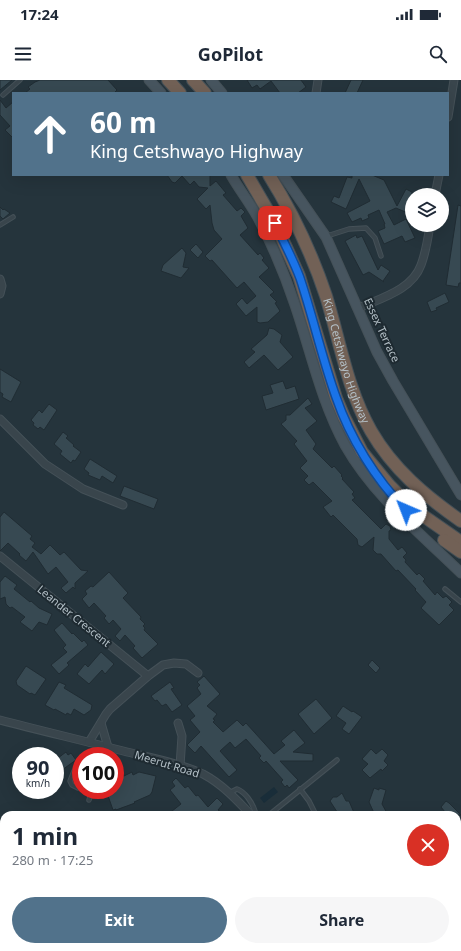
<!DOCTYPE html>
<meta charset="utf-8">
<style>
:root{--surface:#fff;--page:#f6f6f7;--text:#1f2937;--muted:#747a83;--accent:#51728b}
body{margin:0;font-family:"Noto Sans",sans-serif;background:var(--page);color:var(--text);height:100vh;display:flex;flex-direction:column;font-size:15px;white-space:nowrap}
*{box-sizing:border-box;margin:0}
p{font-size:13px;color:var(--muted)}
.icon{flex:none;width:22px;height:22px;fill:none;stroke:currentColor;stroke-width:2;stroke-linecap:round;stroke-linejoin:round}
.map{position:relative;flex:1;overflow:hidden}
.drawer{position:absolute;left:0px;top:731px;width:461px;height:140px;display:flex;flex-direction:column;background:var(--surface);border-radius:12px 12px 0 0;box-shadow:0 4px 16px #0002}
.drawer>*{flex:none}
.hud{position:absolute;left:12px;top:12px;width:437px;height:84px;border-radius:0px;box-shadow:0 4px 16px #0002;background:#51728b;color:#fff;overflow:hidden}
.controls{position:absolute;left:405px;top:108px;display:grid;gap:8px}
.controls a{display:grid;place-items:center;width:44px;height:44px;border-radius:50%;background:var(--surface);box-shadow:0 4px 16px #0002;font-size:20px}
.speed{position:absolute;left:12px;top:667px;display:flex;gap:8px;font-size:20px;font-weight:700;text-align:center}
.speed>*{display:grid;place-content:center;width:52px;height:52px;border-radius:50%;background:var(--surface);box-shadow:0 4px 16px #0002;line-height:1}
.speed small{font-size:10px;font-weight:400}
.speed .limit{border:6px solid #d22;background:#fff;color:#111}
.pin{position:absolute;display:grid;place-items:center;width:34px;height:34px;color:#fff;margin:-17px;border-radius:8px;box-shadow:0 2px 6px #0006}
.me{position:absolute;width:44px;margin:-22px;rotate:316deg;stroke-linejoin:round;filter:drop-shadow(0 0 3px #0008)}
.turn{display:flex;align-items:center;gap:14px;height:84px;padding:0 12px;font-size:18px}
.turn .icon{width:52px;height:52px;stroke-width:2.5}
.turn b{display:block;font-size:28px;line-height:34px}
.round{display:grid;place-items:center;flex:none;width:42px;height:42px;border-radius:21px;background:var(--page)}
.headline{display:flex;align-items:center;justify-content:space-between;height:68px;padding:0 12px}
h1{font-size:24px;font-weight:700;line-height:30px}
.button{display:flex;gap:8px;margin-top:auto;padding:8px 12px}
.button a{flex:1;height:46px;border-radius:24px;background:var(--accent);color:#fff;font-size:16px;font-weight:700;line-height:46px;text-align:center}
.button a+a{background:var(--page);color:var(--text)}
.status{display:flex;justify-content:space-between;align-items:center;height:28px;padding:0 20px;background:var(--surface);direction:ltr}
.status svg{height:11px;fill:currentColor}
header{display:flex;justify-content:space-between;align-items:center;height:52px;padding:0 12px;background:var(--surface);font-size:18px;font-weight:700}
.map>svg:first-child{display:block}
.water{fill:#192d39}
.building{fill:#374952;stroke:#202c33}
.lines{fill:none;stroke-linecap:round;stroke-linejoin:round}
.lane-casing{stroke:#455158;stroke-width:5.5}
.street-casing{stroke:#455158;stroke-width:9}
.secondary-casing{stroke:#455158;stroke-width:11}
.highway-casing{stroke:#445057;stroke-width:14}
.lane{stroke:#39454c;stroke-width:3.5}
.street{stroke:#39454c;stroke-width:7}
.secondary{stroke:#47555f;stroke-width:9}
.highway{stroke:#726156;stroke-width:12}
.route-casing{stroke:#114b97;stroke-width:10}
.route{stroke:#1a73e8;stroke-width:7}
.labels{text-anchor:middle;stroke-width:4;stroke-linejoin:round;paint-order:stroke}
.street-label{font-size:11px;fill:#b4c0c7;stroke:#1e2a31}
</style>
<div class="status"><b>17:24</b><svg viewBox="0 0 49 12"><path d="M0 12V9h3v3zM5 12V6h3v6zM10 12V3h3v9zM15 12V0h3v12zM26 1h20v11H26zM47 4h2v5h-2z"/></svg></div>
<header><svg class="icon" aria-label="menu" viewBox="0 0 24 24"><path d="M4 6h16M4 12h16M4 18h16"/></svg>GoPilot<svg class="icon" aria-label="search" viewBox="0 0 24 24"><circle cx="10" cy="10" r="6"/><path d="M15 15l6 6"/></svg></header>
<div class="map">
<svg width="461" height="871" viewBox="0 0 461 871">
<rect width="100%" height="100%" fill="#25343c"/>
<polygon class="water" points="274,707 278,712 264,723 260,718"/>
<g class="building">
<polygon points="0,0 12,0 0,10"/>
<polygon points="40,0 108,0 117,10 114,13 25,13 30,9 28,7 35,2"/>
<polygon points="247,0 301,0 306,7 298,13 280,13 271,1 260,9 257,5 252,8"/>
<polygon points="351,0 363,0 357,13 345,13"/>
<polygon points="0,20 6,28 13,22 13,58 5,50 10,46 0,35"/>
<polygon points="167,95 210,95 210,106 216,101 226,113 223,115 237,131 241,128 245,132 241,136 248,148 240,155 258,175 260,173 264,178 262,180 269,188 259,197 274,212 270,215 277,222 275,223 280,231 268,242 260,243 257,242 257,227 246,236 236,224 242,218 247,224 256,216 244,202 237,208 212,180 210,181 205,176 222,159 214,150 212,143 210,125 206,129 197,119 208,108 199,107 194,101 190,105 182,96 175,103 172,102"/>
<polygon points="352,95 372,95 384,100 397,126 406,109 412,112 412,129 410,134 396,128 387,132 394,145 406,139 415,158 405,162 402,156 384,164 378,151 385,148 384,144 385,144 379,130 368,135 369,138 362,141 361,138 352,142 347,133 370,121 359,99 346,129 331,122 334,116 339,118 347,97 352,98"/>
<polygon points="458,125 461,126 461,203 459,203 458,207 446,205"/>
<polygon points="0,127 3,130 4,129 10,133 3,139 0,136"/>
<polygon points="356,155 357,158 362,156 378,190 381,185 390,191 383,201 384,202 369,192 363,195 345,161"/>
<polygon points="196,164 203,172 198,178 190,170"/>
<polygon points="182,168 186,173 183,187 189,188 181,198 161,191 163,185"/>
<polygon points="445,213 449,222 436,228 437,230 431,232 427,222"/>
<polygon points="269,248 274,249 282,255 280,262 293,277 278,290 264,275 249,288 244,282 255,272 251,269 267,255"/>
<polygon points="0,289 21,302 11,322 2,317 3,314 0,312"/>
<polygon points="283,301 286,309 295,306 299,319 266,330 262,316 273,313 270,305"/>
<polygon points="308,318 312,324 305,328 317,341 306,350 316,364 313,369 332,388 334,386 342,395 341,396 343,398 342,399 354,412 352,414 355,418 352,420 381,449 386,444 390,446 391,450 389,451 389,459 398,470 402,467 407,473 403,477 406,480 405,482 417,495 419,493 425,499 423,501 435,515 437,512 443,518 446,516 452,522 449,525 454,530 439,545 421,528 426,522 415,510 416,509 398,490 396,491 381,474 377,474 373,470 374,457 362,467 358,465 357,459 333,435 331,437 323,427 332,421 313,402 309,405 304,400 308,396 300,388 307,381 294,364 297,361 281,344 286,340 286,335 290,335"/>
<polygon points="49,324 57,330 44,350 40,347 38,349 33,345 34,343 31,340 39,330 42,333"/>
<polygon points="63,352 68,356 66,358 74,365 73,366 81,372 75,381 73,380 71,383 60,374 62,371 54,364"/>
<polygon points="90,379 117,396 113,403 102,396 100,400 88,395 89,393 84,389"/>
<polygon points="124,406 158,419 154,429 120,416"/>
<polygon points="4,432 32,456 30,459 35,463 32,467 41,474 50,465 60,475 64,472 81,490 88,491 75,503 75,509 73,507 66,513 61,508 68,502 56,487 48,494 33,472 26,481 19,475 20,474 8,463 0,471 0,437"/>
<polygon points="109,492 128,513 123,518 141,537 140,539 145,544 143,546 145,548 144,550 158,564 142,578 133,568 135,566 125,555 120,561 115,556 121,549 113,540 109,544 104,538 106,536 94,523 89,528 82,519 87,514 85,511 91,506 93,507"/>
<polygon points="5,496 17,505 14,509 30,522 31,521 39,528 52,534 47,545 39,542 32,551 20,542 25,537 12,527 10,528 6,524 5,517 0,519 0,502"/>
<polygon points="62,543 72,554 73,553 82,562 84,560 88,565 67,583 69,585 59,594 51,585 67,572 63,568 66,565 54,550"/>
<polygon points="101,572 114,584 105,594 102,590 89,604 77,594 85,584 88,587"/>
<polygon points="372,580 380,588 376,593 368,585"/>
<polygon points="26,586 46,599 35,615 31,613 30,614 17,605 16,601"/>
<polygon points="204,596 220,614 207,626 217,634 213,639 215,640 213,642 223,652 237,640 243,646 246,643 274,674 285,665 281,661 294,650 305,663 293,672 313,674 313,681 280,681 298,700 289,708 287,705 285,707 281,702 283,700 266,681 264,683 259,678 261,676 246,659 235,668 230,662 220,671 237,690 229,697 201,666 195,673 187,665 200,652 190,640 195,636 187,626 201,614 197,608 200,605 197,602"/>
<polygon points="59,602 66,605 64,608 92,625 91,630 84,635 74,629 71,635 67,633 66,635 55,629 54,630 45,625"/>
<polygon points="170,602 174,608 171,609 182,625 172,632 166,624 162,626 157,620 155,621 151,616"/>
<polygon points="316,619 332,638 314,654 298,634"/>
<polygon points="343,626 352,632 353,631 362,637 349,654 342,649 346,643 336,636"/>
<polygon points="371,669 376,674 382,669 388,675 384,681 388,685 382,691 381,689 370,698 362,690 368,684 362,679"/>
<polygon points="66,672 68,675 71,673 76,680 55,695 55,678 58,678"/>
<polygon points="132,692 133,695 139,692 156,696 152,712 150,715 134,722 135,723 116,730 116,729 113,730 106,710 115,710 115,693 124,696"/>
<polygon points="176,698 185,708 188,706 196,716 198,715 208,727 217,718 223,724 218,730 224,735 167,735 181,724 170,710 175,706 172,702"/>
<polygon points="374,708 379,710 379,708 386,710 382,724 388,735 376,735 374,733 369,722"/>
<polygon points="342,713 346,721 349,721 355,735 339,735 330,721 333,717 337,717"/>
<polygon points="446,721 449,723 461,735 441,735 445,732 441,727"/>
</g>
<g class="lines">
<defs>
<g id="lane">
<polyline points="3,15 20,0"/>
<polyline points="0,145 13,137"/>
<polyline points="327,156 349,149 366,148 375,158 381,176"/>
<polyline points="445,509 461,522"/>
<polyline points="92,676 101,669"/>
<polyline points="75,690 75,696 80,698"/>
<polyline points="78,708 72,705 70,701 74,691 81,685"/>
<polyline points="300,709 309,721 316,735"/>
<path d="M229,713L237,709C245,712 252,722 255,731L253,735"/>
<polyline points="89,720 92,710"/>
<polyline points="269,735 337,680"/>
</g>
<g id="street">
<polyline points="316,13 318,0"/>
<polyline points="448,37 454,0"/>
<polyline points="435,115 439,95"/>
<polyline points="0,199 2,206 0,214"/>
<path d="M359,228C381,218 412,210 421,185C426,172 428,158 430,145"/>
<polyline points="0,339 45,384 83,409 123,425"/>
<polyline points="0,476 148,596"/>
<path d="M0,640C42,651 85,661 127,672C152,678 179,683 203,694C222,704 237,720 251,735"/>
<polyline points="101,643 108,667"/>
<polyline points="178,643 182,656 180,686"/>
<polyline points="89,662 106,634 110,629 148,596 163,585 174,583 186,584 198,593"/>
<polyline points="457,789 461,785"/>
<polyline points="0,849 4,848"/>
<polyline points="126,867 130,871"/>
<polyline points="303,871 307,867"/>
</g>
<g id="secondary">
<polyline points="149,0 161,13"/>
<polyline points="211,0 222,13"/>
<path d="M231,95C239,109 249,122 257,136C272,164 285,195 295,225C311,272 321,321 345,365C374,416 420,453 461,493"/>
<polyline points="283,95 326,157 377,272 393,301 461,415"/>
</g>
<g id="highway">
<polyline points="168,0 180,13"/>
<polyline points="193,0 205,13"/>
<polyline points="247,95 275,143 299,196 336,318 344,337 362,372 389,405 412,428 461,462"/>
<path id="s1" d="M269,95C292,132 312,174 326,216C340,261 347,309 371,351C393,389 425,416 461,441"/>
<polyline points="444,460 461,472"/>
</g>
</defs>
<use href="#lane" class="lane-casing"/>
<use href="#street" class="street-casing"/>
<use href="#secondary" class="secondary-casing"/>
<use href="#highway" class="highway-casing"/>
<use href="#lane" class="lane"/>
<use href="#street" class="street"/>
<use href="#secondary" class="secondary"/>
<use href="#highway" class="highway"/>
</g>
<g class="lines">
<defs>
<path id="route" d="M275,143C283,161 293,179 300,198C313,237 322,278 336,317C350,358 376,400 406,430"/>
</defs>
<use href="#route" class="route-casing"/>
<use href="#route" class="route"/>
</g>
<g class="labels">
<g class="street-label">
<text transform="translate(382 250) rotate(65)" y="4">Essex Terrace</text>
<text dy="4" stroke="none"><textPath href="#s1" startOffset="202">King Cetshwayo Highway</textPath></text>
<text transform="translate(74 536) rotate(39)" y="4">Leander Crescent</text>
<text transform="translate(167 684) rotate(17)" y="4">Meerut Road</text>
</g>
</g>
</svg>
<div class="controls">
<a><svg class="icon" aria-label="layers" viewBox="0 0 24 24"><path d="M12 4l9 5-9 5-9-5zM3 14l9 5 9-5"/></svg></a>
</div>
<div class="speed"><div>90<small>km/h</small></div><div class="limit">100</div></div>
<div class="pin" style="left:275px;top:143px;background:#d93025"><svg class="icon" aria-label="arrive" viewBox="0 0 24 24"><path d="M6 21V4h12l-3 4 3 4H6"/></svg></div>
<svg class="me" style="left:406px;top:430px" viewBox="-20 -20 40 40"><circle r="19" fill="#fff"/><path d="M0-13L10 11 0 6-10 11z" fill="#1a73e8"/></svg>
<div class="hud">
<div class="turn"><svg class="icon" aria-label="ahead" viewBox="0 0 24 24"><path d="M12 20V5M6 11l6-6 6 6"/></svg><div><b>60 m</b>King Cetshwayo Highway</div></div>
</div>
<section class="drawer">
<div class="headline"><div><h1>1 min</h1><p>280 m · 17:25</p></div><a class="round" style="background:#d93025;color:#fff"><svg class="icon" aria-label="close" viewBox="0 0 24 24"><path d="M6 6l12 12M18 6L6 18"/></svg></a></div>
<div class="button"><a>Exit</a><a>Share</a></div>
</section>
</div>
